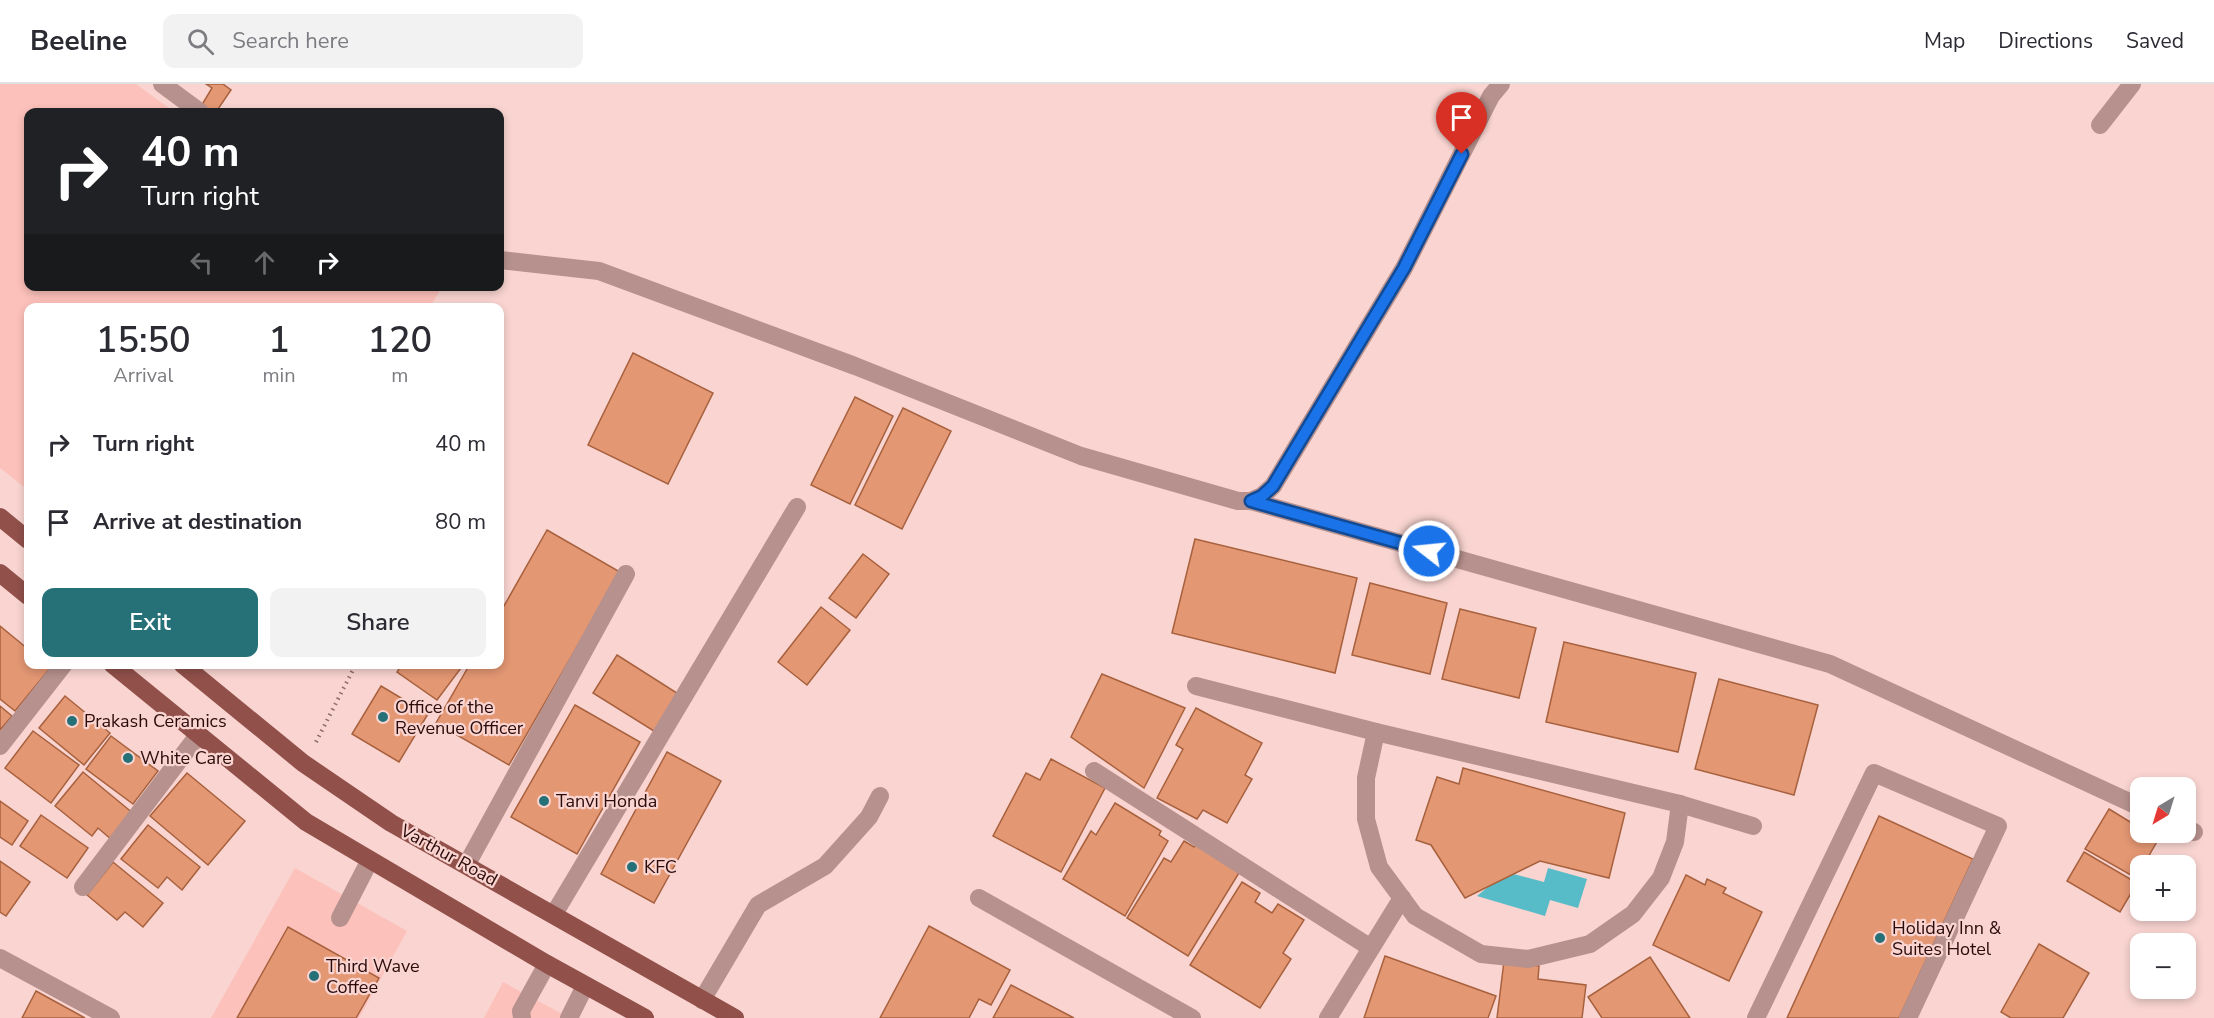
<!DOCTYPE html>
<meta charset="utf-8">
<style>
:root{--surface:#fff;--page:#f2f2f3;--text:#2b2b33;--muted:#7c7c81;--line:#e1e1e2;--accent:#267078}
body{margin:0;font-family:"Nunito Sans",sans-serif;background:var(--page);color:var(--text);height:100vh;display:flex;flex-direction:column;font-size:22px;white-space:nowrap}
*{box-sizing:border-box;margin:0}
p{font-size:20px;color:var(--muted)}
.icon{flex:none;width:33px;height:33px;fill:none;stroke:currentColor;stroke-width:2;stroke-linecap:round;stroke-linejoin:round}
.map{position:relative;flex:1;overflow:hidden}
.details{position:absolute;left:24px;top:219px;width:480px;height:366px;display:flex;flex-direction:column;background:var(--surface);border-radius:12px;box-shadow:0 3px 9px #0003}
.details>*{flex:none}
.guide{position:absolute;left:24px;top:24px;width:480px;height:183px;border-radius:12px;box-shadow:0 3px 9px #0003;background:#202124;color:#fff;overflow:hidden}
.needle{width:39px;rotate:218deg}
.controls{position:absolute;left:2130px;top:693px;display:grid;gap:12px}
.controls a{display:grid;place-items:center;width:66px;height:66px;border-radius:12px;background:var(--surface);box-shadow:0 3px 9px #0003;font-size:30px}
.pin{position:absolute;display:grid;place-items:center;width:51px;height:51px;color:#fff;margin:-62px -26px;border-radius:50% 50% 50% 0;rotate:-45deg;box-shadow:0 0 6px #0007}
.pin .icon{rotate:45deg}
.me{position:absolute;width:66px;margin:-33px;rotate:286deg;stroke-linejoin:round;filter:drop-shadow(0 0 4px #0008)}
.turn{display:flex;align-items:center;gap:21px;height:126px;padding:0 18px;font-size:27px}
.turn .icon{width:78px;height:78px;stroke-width:2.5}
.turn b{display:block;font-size:42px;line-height:51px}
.lanes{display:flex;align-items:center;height:57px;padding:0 18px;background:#0003;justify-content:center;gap:30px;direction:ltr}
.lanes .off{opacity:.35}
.eta{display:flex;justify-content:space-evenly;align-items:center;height:102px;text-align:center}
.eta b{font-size:36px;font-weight:600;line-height:42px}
.action{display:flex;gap:12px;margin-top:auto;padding:12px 18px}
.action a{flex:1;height:69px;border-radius:12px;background:var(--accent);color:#fff;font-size:24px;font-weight:600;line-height:69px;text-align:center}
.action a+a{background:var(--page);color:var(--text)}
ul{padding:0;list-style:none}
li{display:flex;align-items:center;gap:18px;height:78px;padding:0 18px}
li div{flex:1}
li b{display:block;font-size:22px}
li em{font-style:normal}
header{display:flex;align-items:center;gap:36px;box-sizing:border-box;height:84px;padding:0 30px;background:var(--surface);border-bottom:2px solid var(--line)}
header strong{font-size:28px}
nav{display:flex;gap:33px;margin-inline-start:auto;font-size:21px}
.search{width:420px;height:54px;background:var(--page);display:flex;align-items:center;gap:15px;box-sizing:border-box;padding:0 21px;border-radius:12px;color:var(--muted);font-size:22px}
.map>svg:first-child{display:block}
.built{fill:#fcc1ba}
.water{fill:#57bcc8}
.building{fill:#e49773;stroke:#a8613e;stroke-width:1.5}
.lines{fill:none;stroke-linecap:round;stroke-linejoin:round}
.path{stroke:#8f6d6a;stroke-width:4;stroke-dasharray:1.5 4.5;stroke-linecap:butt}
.minor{stroke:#b7918d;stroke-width:18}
.major{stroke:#91504a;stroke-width:18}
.route-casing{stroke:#114b97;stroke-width:15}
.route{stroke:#1a73e8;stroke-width:10}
.poi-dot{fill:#267078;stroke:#f9d4d0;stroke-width:2}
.labels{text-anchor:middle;stroke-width:4.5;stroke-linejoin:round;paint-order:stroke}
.poi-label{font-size:18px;fill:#2b0b0a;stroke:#f9d4d0;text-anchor:start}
.street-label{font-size:18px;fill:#2b0b0a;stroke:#f9d4d0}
</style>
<header>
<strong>Beeline</strong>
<div class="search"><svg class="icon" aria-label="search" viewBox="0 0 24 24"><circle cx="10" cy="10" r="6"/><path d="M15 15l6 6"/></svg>Search here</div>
<nav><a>Map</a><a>Directions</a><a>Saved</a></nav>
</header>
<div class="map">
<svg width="2214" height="934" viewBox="0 0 2214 934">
<rect width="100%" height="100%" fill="#f9d4d0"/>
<g class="built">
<polygon points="0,0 136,0 174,28 28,28 28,202 442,203 430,223 28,224 28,406 0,384"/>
<polygon points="295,784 407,847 359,934 211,934"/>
<polygon points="503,898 570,934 484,934"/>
</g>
<polygon class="water" points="1548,784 1587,795 1578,824 1550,816 1545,832 1477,812 1506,788 1544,798"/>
<g class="building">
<polygon points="206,0 223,0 231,6 216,28 208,28 200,24 212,4"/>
<polygon points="633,269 713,309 668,400 588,361"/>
<polygon points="855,313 893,332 850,420 811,401"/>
<polygon points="903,324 951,347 902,445 855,421"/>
<polygon points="547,446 620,488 509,681 436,639 470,580 500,580 500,529"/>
<polygon points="1195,455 1357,494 1335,589 1172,549"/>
<polygon points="863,470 889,490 856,534 829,514"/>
<polygon points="1370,499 1447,519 1430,590 1352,571"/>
<polygon points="821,523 850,546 807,601 778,578"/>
<polygon points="1460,525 1536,544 1519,614 1442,595"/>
<polygon points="0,542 28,565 28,580 47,580 51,583 15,627 0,615"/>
<polygon points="1564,558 1696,589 1678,668 1546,638"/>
<polygon points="617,571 680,611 657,649 593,609"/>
<polygon points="402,580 464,580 437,616 397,588"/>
<polygon points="1102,590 1185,624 1144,704 1071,653"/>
<polygon points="1719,595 1818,621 1794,711 1695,685"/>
<polygon points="381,602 428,630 399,678 352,650"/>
<polygon points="65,612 110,649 84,681 39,644"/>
<polygon points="575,621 640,658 577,770 511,733"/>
<polygon points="0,622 12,632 0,646"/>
<polygon points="1196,624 1262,659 1245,691 1252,695 1227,739 1203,726 1197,735 1157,714 1183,665 1176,661"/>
<polygon points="33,647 79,681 51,719 5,684"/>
<polygon points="111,652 158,687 133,720 86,685"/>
<polygon points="667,668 721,697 654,819 601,790"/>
<polygon points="1051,675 1105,704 1061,788 993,752 1026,689 1040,696"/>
<polygon points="1463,684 1625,729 1609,794 1540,777 1465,814 1431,761 1416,756 1437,693 1459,700"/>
<polygon points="83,688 134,730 112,756 98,744 92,752 55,722"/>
<polygon points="187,689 245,737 208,781 150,732"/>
<polygon points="0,717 28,737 12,761 0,753"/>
<polygon points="1115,719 1161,747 1159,751 1168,757 1125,832 1063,795 1091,747 1096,751"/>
<polygon points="2109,725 2140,744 2140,748 2149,748 2159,754 2143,782 2140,782 2136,794 2085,765"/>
<polygon points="41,731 88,764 67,794 20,762"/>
<polygon points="1879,732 1973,775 1899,934 1787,934"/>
<polygon points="148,741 200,783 182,806 167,793 158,804 121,775"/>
<polygon points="1184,757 1194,763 1198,757 1242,784 1188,872 1127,834 1164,774 1171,778"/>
<polygon points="2084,768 2137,799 2120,828 2067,797"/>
<polygon points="0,777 30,798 6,832 0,828"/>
<polygon points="113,778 163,819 143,843 125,828 117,836 87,811"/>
<polygon points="1686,791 1705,801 1707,795 1726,804 1723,809 1762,828 1729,897 1653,861"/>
<polygon points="1242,798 1260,809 1255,818 1272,829 1278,820 1304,836 1283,869 1291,875 1260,924 1190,881"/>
<polygon points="929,842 1010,886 991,921 979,915 969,934 880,934"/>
<polygon points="288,843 379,894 356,934 237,934"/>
<polygon points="2039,860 2089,889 2063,934 2011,934 2001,928"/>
<polygon points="1385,872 1496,912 1488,934 1364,934"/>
<polygon points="1650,873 1690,934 1602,934 1588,913"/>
<polygon points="1504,877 1539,882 1538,895 1586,901 1582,934 1497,934"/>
<polygon points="1011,901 1074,934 993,934"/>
<polygon points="36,907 85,934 22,934"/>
</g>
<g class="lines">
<polyline class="path" points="316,658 356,580"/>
<g class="minor">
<polyline points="162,0 200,28"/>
<polyline points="2100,41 2132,0"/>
<polyline points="500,176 599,187 855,282 1081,372 1238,417 1251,417 1262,412 1273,402 1404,184 1491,12 1501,0"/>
<polyline points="1251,417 1830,580 2140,723"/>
<polyline points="1196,602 1376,648 1680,720 1753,742"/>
<polyline points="1376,648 1366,694 1366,735 1379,783 1415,832 1481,870 1528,875 1590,860 1633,830 1661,794 1675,758 1680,720"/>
<polyline points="0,662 64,580"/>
<polyline points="1094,687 1371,864"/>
<polyline points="2186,744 2194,748"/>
<polyline points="467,780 626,490"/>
<polyline points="83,803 199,650"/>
<polyline points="979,814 1192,934"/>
<polyline points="554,830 797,423"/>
<polyline points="340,834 370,776"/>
<polyline points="0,874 111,934"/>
<polyline points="702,916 758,821 825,782 869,733 880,712"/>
<polyline points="522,934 521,927 547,880"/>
<polyline points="569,934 585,902"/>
<polyline points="1328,934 1402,814"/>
<polyline points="1756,934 1874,689 1998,742 1908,934"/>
</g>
<g class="major">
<polyline points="0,433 28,456"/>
<polyline points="0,489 28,512"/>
<polyline points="112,580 306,738 547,880 645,934"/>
<polyline points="182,580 303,679 391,739 735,934"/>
</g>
</g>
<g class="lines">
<defs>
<polyline id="route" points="1429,467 1251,417 1262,412 1273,402 1404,184 1462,70"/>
</defs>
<use href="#route" class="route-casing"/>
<use href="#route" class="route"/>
</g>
<g class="poi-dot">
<circle cx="383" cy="633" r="6"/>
<circle cx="72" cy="637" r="6"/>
<circle cx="128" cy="674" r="6"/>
<circle cx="544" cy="717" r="6"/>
<circle cx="632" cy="783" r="6"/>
<circle cx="1880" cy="854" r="6"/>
<circle cx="314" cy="892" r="6"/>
</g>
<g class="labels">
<g class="poi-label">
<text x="395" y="629">Office of the<tspan x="395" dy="21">Revenue Officer</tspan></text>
<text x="84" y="643">Prakash Ceramics</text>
<text x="140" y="680">White Care</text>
<text x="556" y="723">Tanvi Honda</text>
<text x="644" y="789">KFC</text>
<text x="1892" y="850">Holiday Inn &amp;<tspan x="1892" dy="21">Suites Hotel</tspan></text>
<text x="326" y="888">Third Wave<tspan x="326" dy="21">Coffee</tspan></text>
</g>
<g class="street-label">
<text transform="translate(449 771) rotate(29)" y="6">Varthur Road</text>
</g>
</g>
</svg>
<div class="controls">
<a><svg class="needle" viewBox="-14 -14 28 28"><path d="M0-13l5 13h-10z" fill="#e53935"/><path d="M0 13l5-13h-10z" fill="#7c7c81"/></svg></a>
<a>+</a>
<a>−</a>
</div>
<div class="pin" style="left:1462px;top:70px;background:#d93025"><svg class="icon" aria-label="arrive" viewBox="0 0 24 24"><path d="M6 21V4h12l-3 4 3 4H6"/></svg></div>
<svg class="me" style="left:1429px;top:467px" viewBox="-20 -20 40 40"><circle r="17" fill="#1a73e8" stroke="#fff" stroke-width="3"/><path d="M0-11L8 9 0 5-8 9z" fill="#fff"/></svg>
<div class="guide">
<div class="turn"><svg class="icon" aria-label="right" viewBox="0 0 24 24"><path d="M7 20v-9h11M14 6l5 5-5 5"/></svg><div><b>40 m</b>Turn right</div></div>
<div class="lanes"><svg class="icon off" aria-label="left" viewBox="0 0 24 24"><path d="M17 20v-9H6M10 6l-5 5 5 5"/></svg><svg class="icon off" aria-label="ahead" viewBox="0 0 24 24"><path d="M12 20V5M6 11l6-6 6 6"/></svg><svg class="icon" aria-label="right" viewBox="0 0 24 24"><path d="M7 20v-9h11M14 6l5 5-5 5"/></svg></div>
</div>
<section class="details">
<div class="eta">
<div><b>15:50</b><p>Arrival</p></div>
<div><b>1</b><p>min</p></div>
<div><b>120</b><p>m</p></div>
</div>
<ul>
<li><svg class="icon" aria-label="right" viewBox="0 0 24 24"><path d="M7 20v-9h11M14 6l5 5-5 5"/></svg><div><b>Turn right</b></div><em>40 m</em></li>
<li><svg class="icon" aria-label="arrive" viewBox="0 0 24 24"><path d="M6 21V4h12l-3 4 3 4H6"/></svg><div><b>Arrive at destination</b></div><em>80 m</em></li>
</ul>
<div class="action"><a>Exit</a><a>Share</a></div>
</section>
</div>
